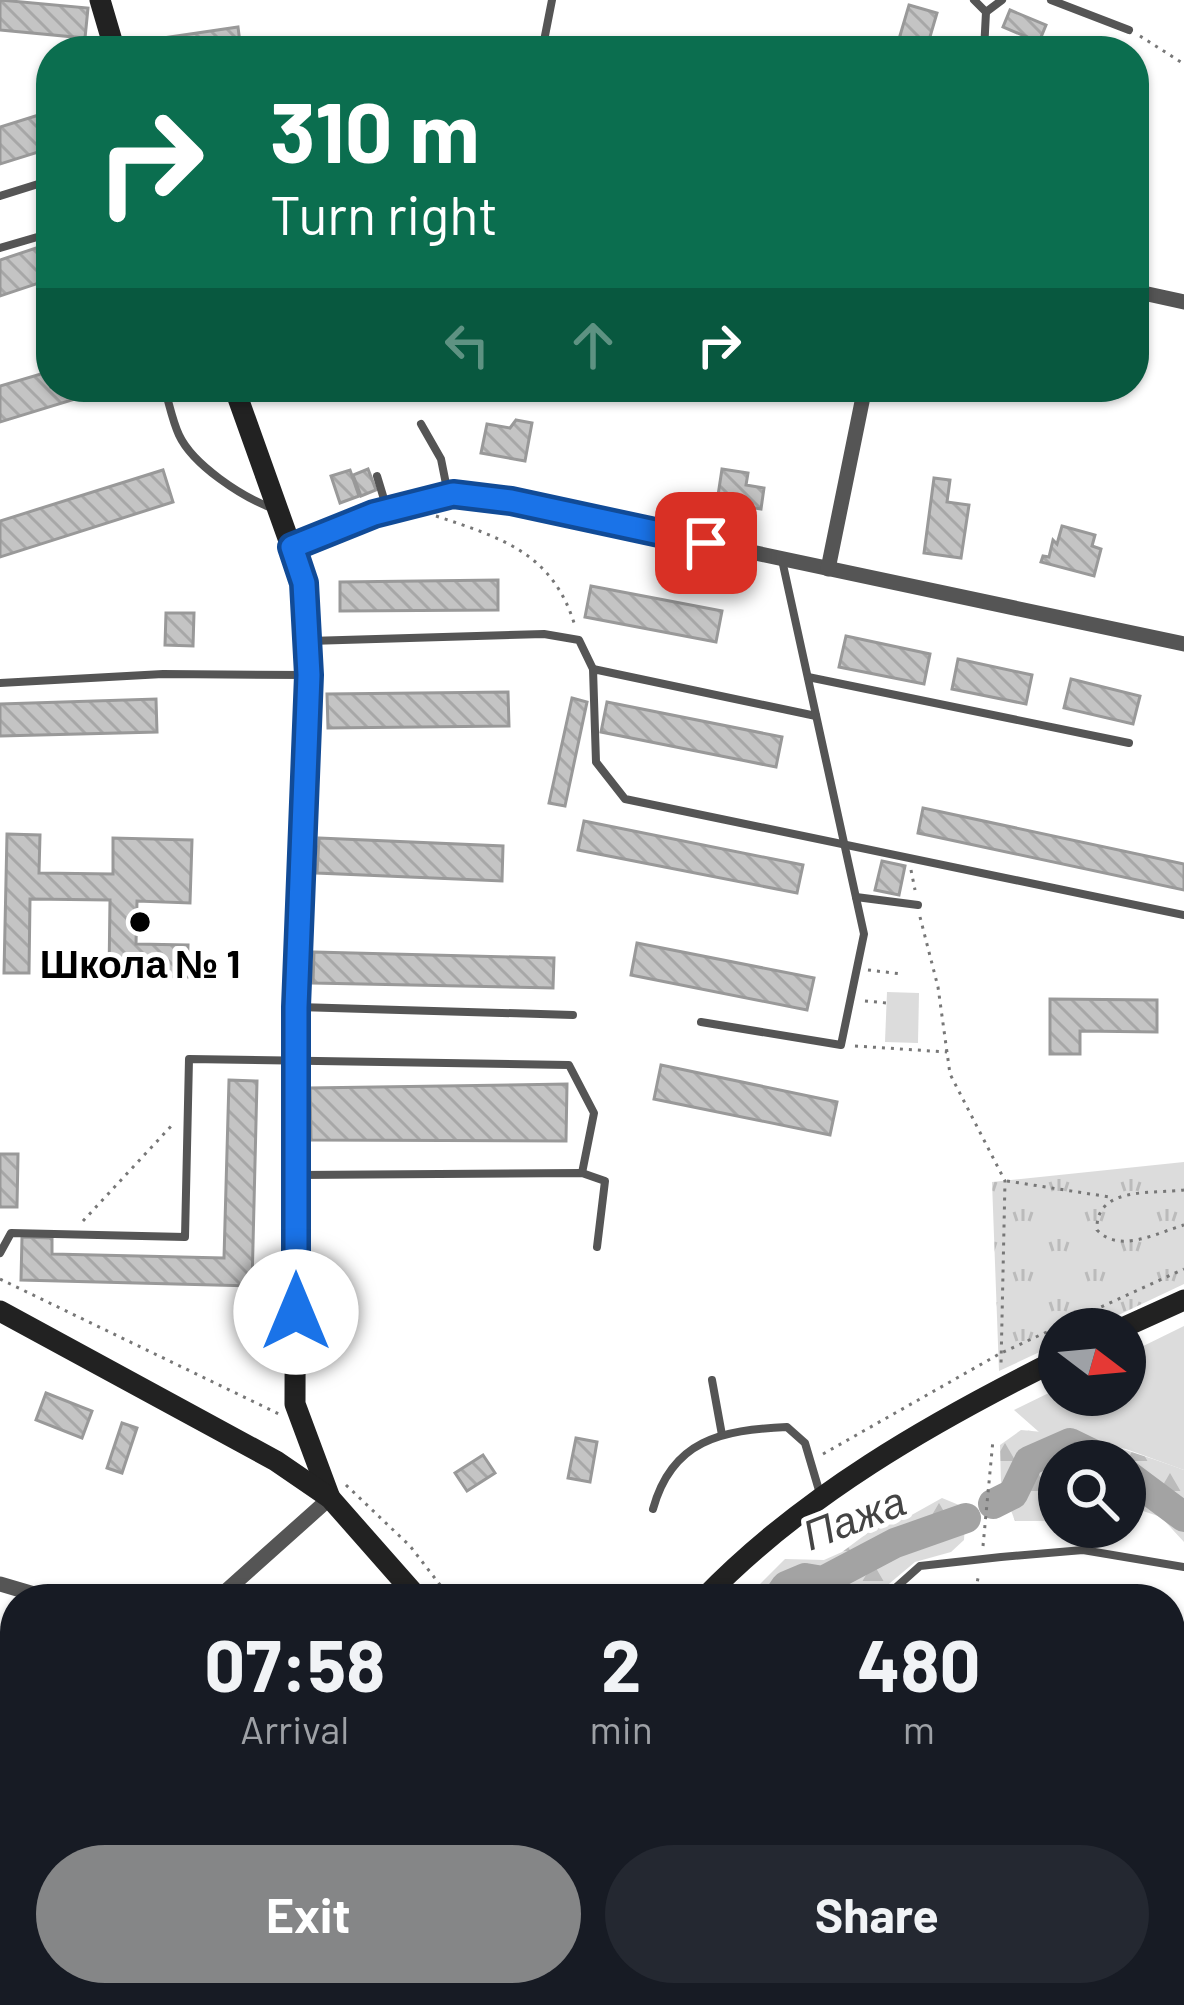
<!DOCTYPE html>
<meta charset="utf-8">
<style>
:root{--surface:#171b24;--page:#242831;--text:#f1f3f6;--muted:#9ea1a6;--accent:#858687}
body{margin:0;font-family:Barlow,sans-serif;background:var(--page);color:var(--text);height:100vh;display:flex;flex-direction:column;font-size:45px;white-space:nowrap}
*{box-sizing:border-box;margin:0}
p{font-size:39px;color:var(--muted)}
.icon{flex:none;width:66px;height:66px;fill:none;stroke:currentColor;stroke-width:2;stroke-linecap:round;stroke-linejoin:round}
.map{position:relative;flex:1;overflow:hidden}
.sheet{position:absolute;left:0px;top:1584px;width:1185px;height:423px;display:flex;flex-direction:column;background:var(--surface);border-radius:48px 48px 0 0;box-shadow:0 3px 9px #0004}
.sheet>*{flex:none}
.top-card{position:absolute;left:36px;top:36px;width:1113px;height:366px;border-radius:48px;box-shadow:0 3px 9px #0004;background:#0b6e4f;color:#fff;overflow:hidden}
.needle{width:78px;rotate:106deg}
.buttons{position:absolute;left:1038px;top:1308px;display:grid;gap:24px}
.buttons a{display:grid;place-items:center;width:108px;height:108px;border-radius:50%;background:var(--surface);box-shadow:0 3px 9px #0004;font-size:60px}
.pin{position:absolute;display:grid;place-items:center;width:102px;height:102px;color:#fff;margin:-51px;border-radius:24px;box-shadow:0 6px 18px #0006}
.me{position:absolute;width:132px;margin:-66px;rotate:0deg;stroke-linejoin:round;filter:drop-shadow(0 0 9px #0008)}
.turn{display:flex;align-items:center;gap:42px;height:252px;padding:0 36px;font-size:54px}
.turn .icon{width:156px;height:156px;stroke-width:2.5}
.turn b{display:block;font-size:84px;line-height:102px}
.lanes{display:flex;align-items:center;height:114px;padding:0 36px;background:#0003;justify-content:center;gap:60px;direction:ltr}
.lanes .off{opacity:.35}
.eta{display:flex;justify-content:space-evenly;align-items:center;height:204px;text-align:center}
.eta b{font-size:72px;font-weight:700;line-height:84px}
.cta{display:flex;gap:24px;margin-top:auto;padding:24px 36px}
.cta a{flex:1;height:138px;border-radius:72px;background:var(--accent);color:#fff;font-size:48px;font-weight:700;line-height:138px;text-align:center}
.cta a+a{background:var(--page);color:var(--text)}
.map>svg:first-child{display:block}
.green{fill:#dcdcdc}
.forest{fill:url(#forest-firs)}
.park{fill:url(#park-tufts)}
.water{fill:url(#water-rules)}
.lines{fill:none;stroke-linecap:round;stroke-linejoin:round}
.river{stroke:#a3a3a3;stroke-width:30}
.building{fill:url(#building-back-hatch);stroke:#999;stroke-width:3}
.path{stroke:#777;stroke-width:3;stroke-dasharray:3 6;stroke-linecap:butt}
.lane{stroke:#555;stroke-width:8}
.street{stroke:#555;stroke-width:15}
.secondary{stroke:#222;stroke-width:21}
.route-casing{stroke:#114b97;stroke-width:30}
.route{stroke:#1a73e8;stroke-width:21}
.poi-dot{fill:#000;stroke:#fff;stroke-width:4.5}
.labels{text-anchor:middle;stroke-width:10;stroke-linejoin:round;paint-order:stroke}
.poi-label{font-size:39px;font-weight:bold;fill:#000;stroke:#fff}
.water-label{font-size:42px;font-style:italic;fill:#444;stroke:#fff}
</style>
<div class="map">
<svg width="1184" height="2005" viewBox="0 0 1184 2005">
<defs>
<pattern id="forest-firs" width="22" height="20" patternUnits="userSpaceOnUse" patternTransform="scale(3)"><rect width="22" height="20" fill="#dcdcdc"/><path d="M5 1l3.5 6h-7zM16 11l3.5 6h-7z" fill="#bbb"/></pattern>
<pattern id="park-tufts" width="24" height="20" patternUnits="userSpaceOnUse" patternTransform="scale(3)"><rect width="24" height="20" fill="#dcdcdc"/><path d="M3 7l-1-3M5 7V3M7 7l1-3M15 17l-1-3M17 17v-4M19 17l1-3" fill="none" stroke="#bbb"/></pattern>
<pattern id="water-rules" width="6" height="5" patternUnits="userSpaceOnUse" patternTransform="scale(3)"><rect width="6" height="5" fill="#a3a3a3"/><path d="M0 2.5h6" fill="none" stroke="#8b8b8b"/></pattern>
<pattern id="building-back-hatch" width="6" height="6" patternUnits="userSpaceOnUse" patternTransform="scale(3)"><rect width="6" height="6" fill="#c4c4c4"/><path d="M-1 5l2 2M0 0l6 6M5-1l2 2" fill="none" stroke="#a7a7a7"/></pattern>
</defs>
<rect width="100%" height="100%" fill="#fff"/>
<g class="green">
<polygon points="887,992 919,993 918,1043 885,1042"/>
<polygon points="1184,1326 1184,1470 1126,1449 1039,1432 1014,1410 1059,1388 1059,1395 1125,1395 1125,1355"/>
</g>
<g class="forest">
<path d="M1021,1430C1079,1434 1130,1450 1184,1470V1542L1161,1517L1125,1505V1461H1059V1521H1015L1001,1484L1000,1445Z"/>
<polygon points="942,1498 959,1505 965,1522 964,1540 951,1552 915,1562 871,1599 753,1599 758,1586 785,1559 824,1560 842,1552 889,1517 908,1517"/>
<polygon points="1170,1765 1184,1766 1184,1812 1170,1811"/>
<polygon points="754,1992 812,1992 827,2005 760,2005"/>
</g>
<polygon class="park" points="1184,1162 1184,1284 1089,1329 1059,1329 1059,1343 999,1371 992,1182"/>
<polygon class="water" points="0,1949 15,1959 15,1992 68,1992 81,2005 0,2005"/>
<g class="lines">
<g class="river">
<polyline points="1125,1473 1184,1517"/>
<polyline points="993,1504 1013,1494 1029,1461 1070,1443 1107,1461"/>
<polyline points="777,1599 786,1586 805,1578 823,1581 895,1543 966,1518"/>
<polyline points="789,1992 799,2005"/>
</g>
</g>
<g class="building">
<polygon points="0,0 88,8 85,38 0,30"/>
<polygon points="909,5 937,13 927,47 899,39"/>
<polygon points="1010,10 1046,25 1039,42 1003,27"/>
<polygon points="238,27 241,51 150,51 149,40"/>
<polygon points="417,41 449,49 448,51 415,51"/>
<polygon points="42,114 51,148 0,164 0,127"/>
<polygon points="51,243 51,279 0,296 0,260"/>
<polygon points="51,371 51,387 114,387 0,422 0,386"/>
<polygon points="516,420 532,423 525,461 481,453 487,424 510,428"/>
<polygon points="368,469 376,490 361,496 353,475"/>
<polygon points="722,469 748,473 746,485 764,488 761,509 717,502"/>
<polygon points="163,470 173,502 0,557 0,521"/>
<polygon points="350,470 359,496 340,503 331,476"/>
<polygon points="934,478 950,480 947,502 969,505 961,558 924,553"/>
<polygon points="1062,526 1095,535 1092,546 1101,549 1094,576 1041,562 1043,556 1049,557 1053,540 1057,544"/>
<polygon points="498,580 498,610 340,611 340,582"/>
<polygon points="591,586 722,611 716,642 585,617"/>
<polygon points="166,613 194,613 193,646 165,645"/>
<polygon points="846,636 930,654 924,684 839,667"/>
<polygon points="958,659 1032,675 1026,704 952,689"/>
<polygon points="1071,679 1140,696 1133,724 1064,708"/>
<polygon points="508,692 509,726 328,728 327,694"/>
<polygon points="572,698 587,702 565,806 549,803"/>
<polygon points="156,699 157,732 0,736 0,704"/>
<polygon points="607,702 782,737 776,767 601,732"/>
<polygon points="923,808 1184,864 1184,890 918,833"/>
<polygon points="584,821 803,865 797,893 578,850"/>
<polygon points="7,834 40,835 39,873 113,874 113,838 192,840 190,903 137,901 136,944 188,945 187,977 109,975 110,900 30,899 29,973 4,973"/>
<polygon points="319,838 503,846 502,881 317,873"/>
<polygon points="882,861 905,866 899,895 875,890"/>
<polygon points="637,943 814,978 807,1010 631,975"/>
<polygon points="314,952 554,958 553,988 313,983"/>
<polygon points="1050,999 1157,1000 1157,1032 1080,1031 1080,1054 1050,1054"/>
<polygon points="661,1065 837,1102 830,1135 654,1099"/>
<polygon points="229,1080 257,1081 252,1286 21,1280 22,1237 52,1238 52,1254 224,1258"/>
<polygon points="567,1084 566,1141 311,1140 310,1088"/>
<polygon points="0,1154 18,1154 17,1207 0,1207"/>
<polygon points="46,1393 92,1411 82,1438 36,1420"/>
<polygon points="122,1423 137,1428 122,1473 107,1468"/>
<polygon points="576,1438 597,1442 590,1482 568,1478"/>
<polygon points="483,1455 495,1473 467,1491 455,1473"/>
<polygon points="1179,1648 1184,1648 1184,1736 1173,1735"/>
<polygon points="972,1992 1009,1992 1003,2005 966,2005"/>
<polygon points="1061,1993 1062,2005 1040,2005 1039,1995"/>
</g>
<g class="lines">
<g class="path">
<polyline points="1140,36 1184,64"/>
<path d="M436,516C502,538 553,553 575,626"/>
<polyline points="911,870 915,890"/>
<polyline points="920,917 938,987 950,1074 1005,1181 1001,1365"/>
<polyline points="868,970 902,974"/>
<polyline points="865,1001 887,1003"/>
<polyline points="855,1046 947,1052"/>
<polyline points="1007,1181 1110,1197"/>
<path d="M1184,1190C1152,1194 1095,1186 1097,1230C1120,1254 1156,1233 1184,1225"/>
<polyline points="83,1221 174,1123"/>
<polyline points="0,1279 279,1414"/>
<polyline points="823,1454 1001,1353 1184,1269"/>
<polyline points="346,1485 410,1546 451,1599"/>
<polyline points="983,1546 993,1440"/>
<polyline points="974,1599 979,1573"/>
<polyline points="1170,1631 1184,1633"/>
<polyline points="1170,1845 1171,1850 1184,1856"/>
<polyline points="1170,1917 1184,1887"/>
<polyline points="333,1992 339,2005"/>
</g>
<g class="lane">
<polyline points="974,0 986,12 984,51"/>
<polyline points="1051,0 1129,30"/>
<polyline points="986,12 1002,0"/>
<polyline points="542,51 552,0"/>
<polyline points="0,196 51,180"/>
<polyline points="0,248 51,233"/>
<path d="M164,387C169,402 172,420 179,435C193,465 242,497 272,508"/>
<polyline points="421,424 441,459 448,494"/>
<polyline points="377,476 387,509"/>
<polyline points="309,641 544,634 579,640 593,669"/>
<polyline points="808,677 1129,743"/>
<polyline points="0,683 163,674 308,675"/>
<polyline points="816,716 593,669 596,762 625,799 1184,915"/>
<polyline points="856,897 918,905"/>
<polyline points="298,1007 573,1015"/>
<polyline points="701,1022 841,1045 864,934 782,560"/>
<polyline points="297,1175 582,1173 605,1181 597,1247"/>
<polyline points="0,1253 11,1233 185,1237 189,1059 569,1065 594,1113 582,1173"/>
<polyline points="712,1380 722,1435"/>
<path d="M653,1509C672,1440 721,1430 787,1427L805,1443L821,1497"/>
<polyline points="883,1599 920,1566 1001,1557 1083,1550 1184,1567"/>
<polyline points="1170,1753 1184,1755"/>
<polyline points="1010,2005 1016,1992"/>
</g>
<g class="street">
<polyline points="1134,291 1184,302"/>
<polyline points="291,546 373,514 453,494 511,501 1184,644"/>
<polyline points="828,569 865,387"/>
<polyline points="0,1584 51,1599"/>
<polyline points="217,1599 330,1498"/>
<polyline points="0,1868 15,1873"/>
<polyline points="1088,2005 1088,1992"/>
</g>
<g class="secondary">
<polyline points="100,0 115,51"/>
<polyline points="234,387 304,583 309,675 296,1007 295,1404 330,1498"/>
<polyline points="0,1311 276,1461 330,1498 419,1599"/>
<polyline points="1120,1329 1184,1300"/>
<path d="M703,1599C802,1496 932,1422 1059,1359"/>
<polyline points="1170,1982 1184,1989"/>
</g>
</g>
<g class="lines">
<defs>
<polyline id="route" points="296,1312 296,1007 309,675 304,583 292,547 374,514 453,494 511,501 706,543"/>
</defs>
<use href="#route" class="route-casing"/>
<use href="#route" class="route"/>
</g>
<circle class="poi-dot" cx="140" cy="922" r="12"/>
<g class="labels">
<g class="poi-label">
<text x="140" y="978">Школа № 1</text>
</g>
<g class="water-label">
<text transform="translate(854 1518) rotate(-21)" y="15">Пажа</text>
</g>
</g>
</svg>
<div class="buttons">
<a><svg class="needle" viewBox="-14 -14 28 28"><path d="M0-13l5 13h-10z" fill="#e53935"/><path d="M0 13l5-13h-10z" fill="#9ea1a6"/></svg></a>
<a><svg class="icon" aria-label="search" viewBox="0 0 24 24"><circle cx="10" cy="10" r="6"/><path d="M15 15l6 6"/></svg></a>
</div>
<div class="pin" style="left:706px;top:543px;background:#d93025"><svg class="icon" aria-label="arrive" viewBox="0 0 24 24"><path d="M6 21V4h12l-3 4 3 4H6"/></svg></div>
<svg class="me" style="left:296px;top:1312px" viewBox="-20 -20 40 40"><circle r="19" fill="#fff"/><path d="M0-13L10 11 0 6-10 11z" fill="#1a73e8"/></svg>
<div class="top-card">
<div class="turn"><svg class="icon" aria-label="right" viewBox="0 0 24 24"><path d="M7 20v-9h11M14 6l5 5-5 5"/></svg><div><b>310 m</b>Turn right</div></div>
<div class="lanes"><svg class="icon off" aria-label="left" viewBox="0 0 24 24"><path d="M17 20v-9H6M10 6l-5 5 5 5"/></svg><svg class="icon off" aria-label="ahead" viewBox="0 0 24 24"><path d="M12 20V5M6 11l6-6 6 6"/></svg><svg class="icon" aria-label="right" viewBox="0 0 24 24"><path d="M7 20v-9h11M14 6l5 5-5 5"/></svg></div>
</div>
<section class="sheet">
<div class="eta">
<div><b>07:58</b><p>Arrival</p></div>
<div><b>2</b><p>min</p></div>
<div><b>480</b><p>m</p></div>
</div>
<div class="cta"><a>Exit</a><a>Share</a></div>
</section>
</div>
